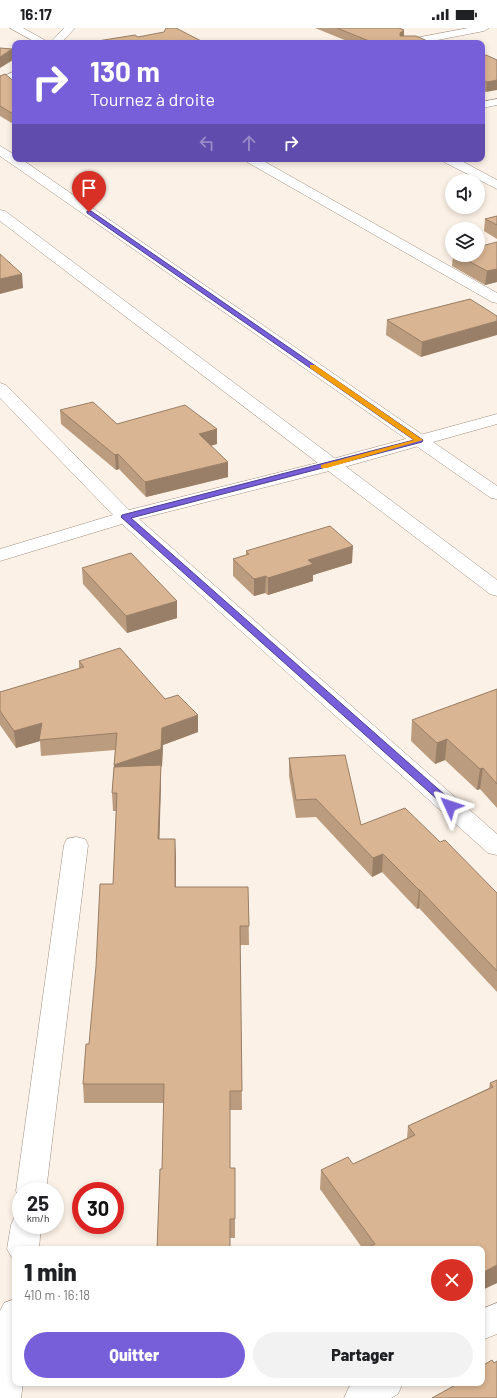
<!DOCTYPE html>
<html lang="fr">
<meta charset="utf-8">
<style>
:root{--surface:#fff;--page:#f2f2f2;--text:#202124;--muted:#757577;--accent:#775fd9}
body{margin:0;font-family:Barlow,sans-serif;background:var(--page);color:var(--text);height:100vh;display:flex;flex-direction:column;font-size:15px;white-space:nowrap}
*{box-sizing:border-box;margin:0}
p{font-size:13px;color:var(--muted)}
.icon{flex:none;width:22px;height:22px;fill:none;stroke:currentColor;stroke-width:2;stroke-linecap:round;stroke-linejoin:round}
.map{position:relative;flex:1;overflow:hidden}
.details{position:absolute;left:12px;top:1218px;width:473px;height:140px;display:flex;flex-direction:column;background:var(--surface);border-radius:8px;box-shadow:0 2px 6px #0003}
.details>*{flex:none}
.banner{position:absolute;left:12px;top:12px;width:473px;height:122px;border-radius:8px;box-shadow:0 2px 6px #0003;background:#775fd9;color:#fff;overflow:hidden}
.fabs{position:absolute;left:445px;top:146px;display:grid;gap:8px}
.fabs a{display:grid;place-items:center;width:40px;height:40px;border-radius:50%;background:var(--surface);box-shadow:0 2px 6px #0003;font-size:20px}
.speed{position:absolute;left:12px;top:1154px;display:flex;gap:8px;font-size:20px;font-weight:700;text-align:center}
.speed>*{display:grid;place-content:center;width:52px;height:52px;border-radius:50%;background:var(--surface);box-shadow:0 2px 6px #0003;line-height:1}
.speed small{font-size:10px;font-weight:400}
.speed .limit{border:6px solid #d22;background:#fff;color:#111}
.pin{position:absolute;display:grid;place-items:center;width:34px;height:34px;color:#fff;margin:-41px -17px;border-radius:50% 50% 50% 0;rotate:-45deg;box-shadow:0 0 4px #0007}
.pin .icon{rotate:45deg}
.me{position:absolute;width:44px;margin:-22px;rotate:312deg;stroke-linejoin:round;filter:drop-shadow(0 0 3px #0008)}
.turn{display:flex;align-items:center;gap:14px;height:84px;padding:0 12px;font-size:18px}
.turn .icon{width:52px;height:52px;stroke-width:2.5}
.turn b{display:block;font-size:28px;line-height:34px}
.lanes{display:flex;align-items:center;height:38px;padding:0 12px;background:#0003;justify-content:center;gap:20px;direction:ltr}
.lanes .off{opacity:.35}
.round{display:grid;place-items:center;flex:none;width:42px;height:42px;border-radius:21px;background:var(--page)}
.summary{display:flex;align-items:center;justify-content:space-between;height:68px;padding:0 12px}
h1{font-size:24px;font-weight:800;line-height:30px}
.primary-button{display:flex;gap:8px;margin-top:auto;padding:8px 12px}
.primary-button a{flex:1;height:46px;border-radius:24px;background:var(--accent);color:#fff;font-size:16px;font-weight:800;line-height:46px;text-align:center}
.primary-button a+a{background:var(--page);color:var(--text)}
.status{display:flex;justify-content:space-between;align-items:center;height:28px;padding:0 20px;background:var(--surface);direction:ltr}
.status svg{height:11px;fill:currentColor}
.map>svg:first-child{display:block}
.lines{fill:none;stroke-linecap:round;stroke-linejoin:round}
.minor-casing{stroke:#a08e7f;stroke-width:1}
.highway-casing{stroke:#a08e7f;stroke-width:1}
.minor{fill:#fff;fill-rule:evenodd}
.highway{fill:#fff;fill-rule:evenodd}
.wall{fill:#bb9c7e}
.shaded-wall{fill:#997f67}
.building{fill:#dab593;stroke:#997f67}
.route{fill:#775fd9;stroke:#4d3e8d}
.slow{fill:#f59e0b}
</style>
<div class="status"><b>16:17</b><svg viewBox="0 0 49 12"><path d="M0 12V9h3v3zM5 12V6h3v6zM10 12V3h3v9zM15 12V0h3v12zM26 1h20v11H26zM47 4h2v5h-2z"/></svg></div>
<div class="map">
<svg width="497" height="1370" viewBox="0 0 497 1370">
<rect width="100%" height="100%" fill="#fcf1e6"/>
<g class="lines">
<defs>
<g id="minor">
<polygon points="10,0 23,0 50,15 64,0 75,0 61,15 37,15"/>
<polygon points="468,0 489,0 484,3 422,15 400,15 405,12"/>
<polygon points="15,43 15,51 0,58 0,50"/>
<polygon points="497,71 497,77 482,80 482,74"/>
<polygon points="245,131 260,131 497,265 497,275 492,274 247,134"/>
<polygon points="442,131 458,131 497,152 497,161 444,134"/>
<polygon points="0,355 6,357 129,482 325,433 497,386 497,396 337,441 139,491 497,806 497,827 488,825 122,496 0,533 0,521 113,487 0,370"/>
<polygon points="76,809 85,811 88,817 46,1163 21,1163 21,1172 16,1163 64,817 67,811"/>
<polygon points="21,1186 21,1197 41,1197 39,1221 15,1221 15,1231 12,1230 7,1221 11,1197 15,1188"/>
<polygon points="15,1271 15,1355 23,1355 21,1370 0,1370 0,1283 4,1275"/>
<polygon points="497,1275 497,1306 482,1312 482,1281"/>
<polygon points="356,1355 403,1355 398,1366 391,1370 344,1370 349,1359"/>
</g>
<g id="highway">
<polygon points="0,118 15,127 15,131 21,131 497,458 497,471 491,470 0,128"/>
<polygon points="0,182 5,183 497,552 497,568 490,566 0,193"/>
</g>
</defs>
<use href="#minor" class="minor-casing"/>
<use href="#highway" class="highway-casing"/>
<use href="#minor" class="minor"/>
<use href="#highway" class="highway"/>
</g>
<g class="wall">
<polygon points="315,0 399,0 404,2 404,8 432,15 352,15"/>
<polygon points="482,28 497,32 486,64 482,62"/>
<polygon points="0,48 15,54 15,97 0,88"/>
<polygon points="497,188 497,211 484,203 485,191"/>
<polygon points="497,214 497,254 485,257 452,238 453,227 478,227"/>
<polygon points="470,271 421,329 386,307 387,292"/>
<polygon points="60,382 117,396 217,401 217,416 211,417 228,449 146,469 119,441 116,442 61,396"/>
<polygon points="246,523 352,535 313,547 313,553 268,567 265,565 254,568 233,548 233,531 246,527"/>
<polygon points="82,540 177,590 127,605 83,556"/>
<polygon points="79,633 165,671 198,704 163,717 162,738 161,739 161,755 159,811 176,829 176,859 248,859 249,917 240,917 242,1082 230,1082 230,1140 235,1140 235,1210 230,1210 162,1141 164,1075 84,1075 83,1056 113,856 116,783 113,783 112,765 115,722 41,728 40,713 16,720 0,697 0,664 79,641"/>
<polygon points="497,661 497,780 480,761 477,762 445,732 435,736 411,713 412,692"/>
<polygon points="289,730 361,797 440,814 497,865 497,964 419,880 417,881 382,844 372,849 316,789 296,790 289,748"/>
<polygon points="497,1052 497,1255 482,1262 482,1221 363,1221 320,1161 321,1142 353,1136 407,1110 408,1098 489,1060 490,1055"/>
</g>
<g class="shaded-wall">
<polygon points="404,2 404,11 399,14 400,5"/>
<polygon points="12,21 13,32 0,40 0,29"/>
<polygon points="497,52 497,62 486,64 487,54"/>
<polygon points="497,241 497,254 485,257 487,243"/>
<polygon points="22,246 23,260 0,266 0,251"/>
<polygon points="497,293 497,307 421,329 422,314"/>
<polygon points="217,401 217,416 200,421 199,406"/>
<polygon points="118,426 119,441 116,442 115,427"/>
<polygon points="228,434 228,449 146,469 145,454"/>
<polygon points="353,518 352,535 313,547 313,553 268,567 268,550 308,532"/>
<polygon points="266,548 265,565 254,568 254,551"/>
<polygon points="177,573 177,590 127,605 126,588"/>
<polygon points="198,687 198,704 163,717 162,738 161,739 161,755 159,829 115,754 114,737 162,700"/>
<polygon points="42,695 40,713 16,720 14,703"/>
<polygon points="447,711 445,732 435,736 437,715"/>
<polygon points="483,740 480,761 477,762 480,741"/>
<polygon points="175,811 176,829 175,878"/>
<polygon points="383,826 382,844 372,849 373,830"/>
<polygon points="419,862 420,862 419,880 417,881"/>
<polygon points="497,1237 497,1255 482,1262 482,1245"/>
</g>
<g class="building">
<polygon points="166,0 176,0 205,15 85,15 135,7 138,9 164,4"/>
<polygon points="337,0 399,0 404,2 400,5 400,8 416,8 432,15 374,15"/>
<polygon points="0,20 12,21 0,29"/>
<polygon points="486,27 497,32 497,52 487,54 482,52 482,28"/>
<polygon points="5,46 15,54 15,87 0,78 0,48"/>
<polygon points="497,188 497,197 485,191"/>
<polygon points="497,214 497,241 487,243 457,227 478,227 478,219"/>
<polygon points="0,226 22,246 0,251"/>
<polygon points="470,271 497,288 497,293 422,314 387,292"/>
<polygon points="93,374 117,396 185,377 217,401 199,406 228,434 145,454 118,426 115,427 60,382"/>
<polygon points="330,498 353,518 308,532 313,536 268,550 266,548 254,551 233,531 249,526 246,523"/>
<polygon points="131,525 177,573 126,588 82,540"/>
<polygon points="120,620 165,671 178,667 198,687 162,700 161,721 114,737 117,705 39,712 42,695 14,703 0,683 0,664 84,639 79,633"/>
<polygon points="497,661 497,756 483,740 480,741 447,711 437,715 412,692"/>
<polygon points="345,727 361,797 405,780 440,814 445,812 497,865 497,943 420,862 419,862 383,826 373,830 316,771 296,772 289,730"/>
<polygon points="161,737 158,811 175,811 175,859 248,859 249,898 240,898 242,1063 230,1063 230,1140 235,1140 235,1191 230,1191 230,1221 157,1221 160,1141 162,1141 164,1056 83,1056 86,1016 89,1016 96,938 100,856 113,856 117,765 112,765 114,739"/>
<polygon points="497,1052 497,1237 482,1245 482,1221 365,1221 375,1216 321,1142 348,1129 353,1136 415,1107 408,1098 493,1059 490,1055"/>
<polygon points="492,1332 494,1335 497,1333 497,1370 432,1370 459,1355 482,1355 482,1338"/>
</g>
<polygon class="route" points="87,183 91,183 423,412 422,414 131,490 454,775 455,778 454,780 447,780 121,489 122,487 414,412 87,185"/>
<polygon class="slow" points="310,337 315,337 423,412 327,440 321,440 321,437 414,412 310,340"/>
</svg>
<div class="fabs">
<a><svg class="icon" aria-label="sound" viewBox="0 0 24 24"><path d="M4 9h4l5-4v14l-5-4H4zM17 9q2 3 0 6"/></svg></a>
<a><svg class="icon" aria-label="layers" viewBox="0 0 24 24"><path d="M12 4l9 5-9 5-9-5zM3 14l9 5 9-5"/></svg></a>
</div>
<div class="speed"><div>25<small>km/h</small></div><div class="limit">30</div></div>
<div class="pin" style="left:89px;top:184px;background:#d93025"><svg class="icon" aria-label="arrive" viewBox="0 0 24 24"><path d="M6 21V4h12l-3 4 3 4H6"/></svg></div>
<svg class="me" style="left:450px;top:778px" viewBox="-20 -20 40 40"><path d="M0-17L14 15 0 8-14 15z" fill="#775fd9" stroke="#fff" stroke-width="4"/></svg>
<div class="banner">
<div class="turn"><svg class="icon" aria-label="right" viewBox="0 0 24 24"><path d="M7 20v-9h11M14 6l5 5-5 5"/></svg><div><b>130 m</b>Tournez à droite</div></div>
<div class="lanes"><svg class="icon off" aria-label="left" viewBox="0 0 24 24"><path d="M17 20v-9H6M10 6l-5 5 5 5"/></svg><svg class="icon off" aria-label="ahead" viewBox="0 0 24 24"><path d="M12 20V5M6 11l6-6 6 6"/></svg><svg class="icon" aria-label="right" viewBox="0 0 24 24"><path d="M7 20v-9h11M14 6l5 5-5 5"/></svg></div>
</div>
<section class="details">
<div class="summary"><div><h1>1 min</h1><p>410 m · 16:18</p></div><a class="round" style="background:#d93025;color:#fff"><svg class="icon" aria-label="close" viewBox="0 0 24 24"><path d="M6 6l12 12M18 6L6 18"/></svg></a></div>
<div class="primary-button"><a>Quitter</a><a>Partager</a></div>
</section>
</div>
